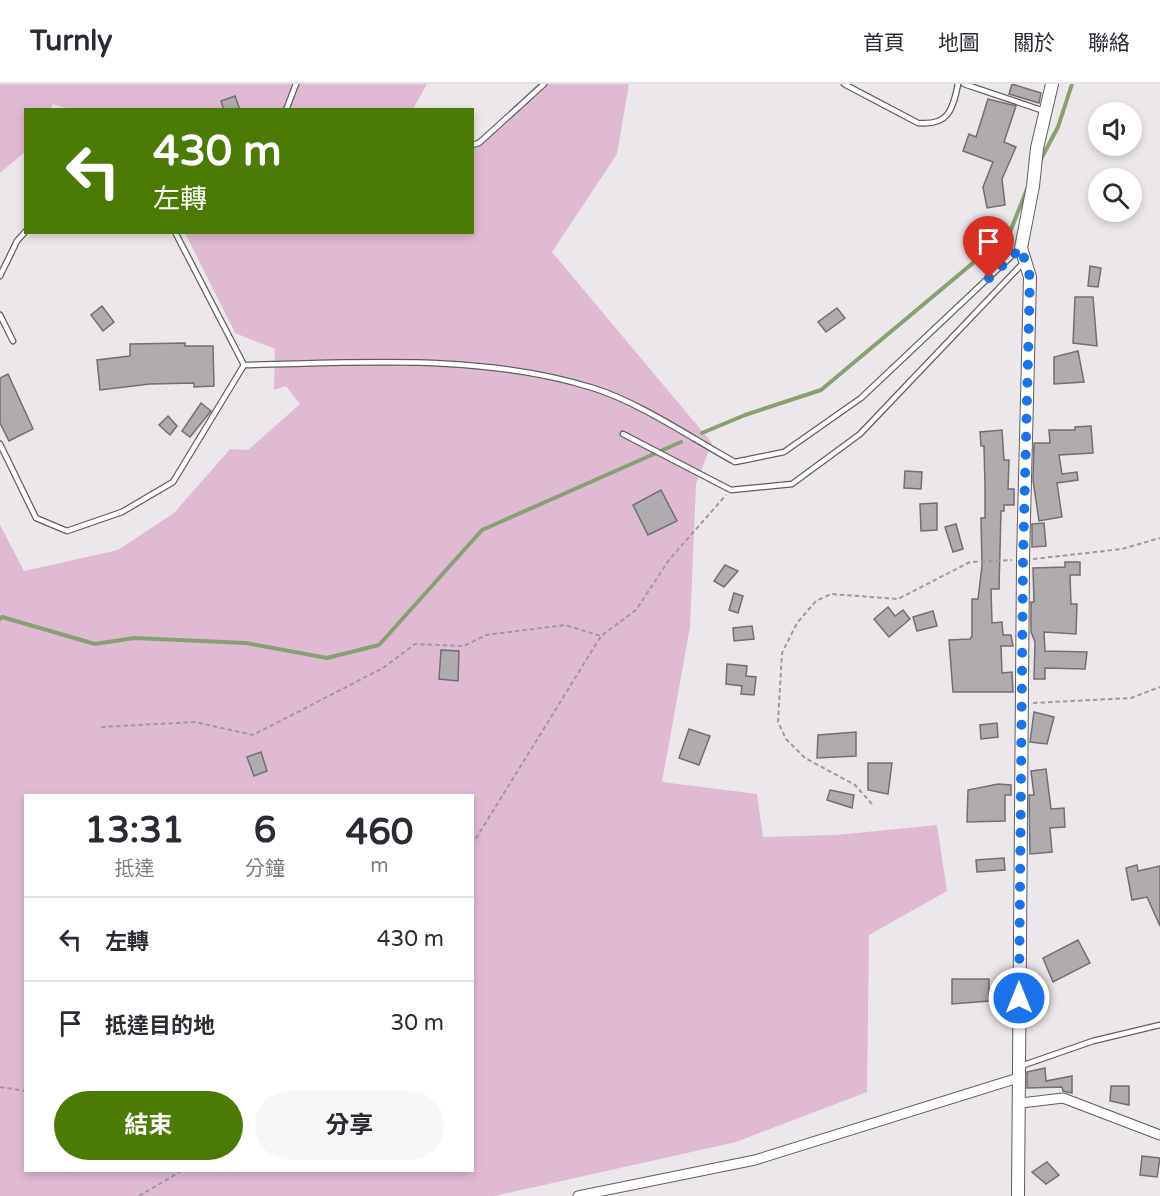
<!DOCTYPE html>
<html lang="zh-TW">
<meta charset="utf-8">
<style>
:root{--surface:#fff;--page:#f7f7f7;--text:#2b2b33;--muted:#7c7c81;--line:#e1e1e2;--accent:#4b7b04}
body{margin:0;font-family:"Varela Round","Noto Sans TC",sans-serif;background:var(--page);color:var(--text);height:100vh;display:flex;flex-direction:column;font-size:22px;white-space:nowrap}
*{box-sizing:border-box;margin:0}
p{font-size:20px;color:var(--muted)}
.icon{flex:none;width:33px;height:33px;fill:none;stroke:currentColor;stroke-width:2;stroke-linecap:round;stroke-linejoin:round}
.map{position:relative;flex:1;overflow:hidden}
.details{position:absolute;left:24px;top:710px;width:450px;height:378px;display:flex;flex-direction:column;background:var(--surface);border-radius:0px;box-shadow:0 3px 9px #0003}
.details>*{flex:none}
.hud{position:absolute;left:24px;top:24px;width:450px;height:126px;border-radius:0px;box-shadow:0 3px 9px #0003;background:#4b7b04;color:#fff;overflow:hidden}
.fabs{position:absolute;left:1088px;top:18px;display:grid;gap:12px}
.fabs a{display:grid;place-items:center;width:54px;height:54px;border-radius:50%;background:var(--surface);box-shadow:0 3px 9px #0003;font-size:30px}
.pin{position:absolute;display:grid;place-items:center;width:51px;height:51px;color:#fff;margin:-62px -26px;border-radius:50% 50% 50% 0;rotate:-45deg;box-shadow:0 0 6px #0007}
.pin .icon{rotate:45deg}
.me{position:absolute;width:66px;margin:-33px;rotate:0deg;stroke-linejoin:round;filter:drop-shadow(0 0 4px #0008)}
.turn{display:flex;align-items:center;gap:21px;height:126px;padding:0 30px;font-size:27px}
.turn .icon{width:78px;height:78px;stroke-width:2.5}
.turn b{display:block;font-size:42px;line-height:51px}
.eta{display:flex;justify-content:space-evenly;align-items:center;height:102px;text-align:center}
.eta b{font-size:36px;font-weight:700;line-height:42px}
.action{display:flex;gap:12px;margin-top:auto;padding:12px 30px}
.action a{flex:1;height:69px;border-radius:36px;background:var(--accent);color:#fff;font-size:24px;font-weight:700;line-height:69px;text-align:center}
.action a+a{background:var(--page);color:var(--text)}
ul{padding:0;list-style:none}
li{display:flex;align-items:center;gap:18px;height:84px;padding:0 30px;border-top:2px solid var(--line)}
li div{flex:1}
li b{display:block;font-size:22px}
li em{font-style:normal}
header{display:flex;align-items:center;gap:36px;box-sizing:border-box;height:84px;padding:0 30px;background:var(--surface);border-bottom:2px solid var(--line)}
header strong{font-size:28px}
nav{display:flex;gap:33px;margin-inline-start:auto;font-size:21px}
.map>svg:first-child{display:block}
.green{fill:#e0bad3;fill-rule:evenodd}
.lines{fill:none;stroke-linecap:round;stroke-linejoin:round}
.stream{stroke:#87a173;stroke-width:4}
.building{fill:#b0abae;stroke:#726e71;stroke-width:1.5}
.service-casing{stroke:#615d60;stroke-width:7}
.minor-casing{stroke:#615d60;stroke-width:11}
.tertiary-casing{stroke:#615d60;stroke-width:14}
.path{stroke:#9d999c;stroke-width:2;stroke-dasharray:4.5 3;stroke-linecap:butt}
.service{stroke:#fff;stroke-width:4.5}
.minor{stroke:#fff;stroke-width:9}
.tertiary{stroke:#fff;stroke-width:12}
.route{stroke:#1a73e8;stroke-width:10;stroke-dasharray:0 18}
</style>
<header>
<strong>Turnly</strong>
<nav><a>首頁</a><a>地圖</a><a>關於</a><a>聯絡</a></nav>
</header>
<div class="map">
<svg width="1160" height="1112" viewBox="0 0 1160 1112">
<rect width="100%" height="100%" fill="#ece7ea"/>
<g class="green">
<polygon points="0,0 427,0 413,25 73,26 53,20 50,25 26,26 25,68 0,89"/>
<path d="M537,0H629L617,70L552,168L712,359L696,400L690,543L662,698L757,710L763,753L836,751L937,741L947,807L869,851L867,1008L736,1058L494,1112H0V441L24,487L118,466L174,429L230,365L248,366L300,320L286,302L274,306L275,265L235,249L185,149L472,148L473,65ZM26,711H472V1086H26Z"/>
</g>
<g class="lines">
<g class="stream">
<polyline points="1040,77 1058,43 1072,0"/>
<polyline points="702,349 745,331 821,306 1010,148 1027,105"/>
<polyline points="0,535 2,533 95,560 134,554 246,559 327,574 379,561 482,446 681,358"/>
</g>
</g>
<g class="building">
<polygon points="1012,0 1041,9 1039,19 1009,10"/>
<polygon points="235,12 240,26 224,26 221,17"/>
<polygon points="988,15 1016,22 1004,58 1016,63 1002,95 1005,121 987,124 983,103 993,78 963,67 969,50 976,53"/>
<polygon points="1090,182 1101,184 1098,203 1088,202"/>
<polygon points="1075,213 1093,213 1097,262 1073,259"/>
<polygon points="102,222 114,238 103,247 91,231"/>
<polygon points="837,224 845,234 826,248 818,238"/>
<polygon points="185,259 185,262 213,262 214,302 194,303 194,299 150,300 100,306 97,276 130,272 130,260"/>
<polygon points="1078,267 1084,298 1054,300 1054,273"/>
<polygon points="8,290 33,345 9,357 0,339 0,294"/>
<polygon points="201,319 211,327 190,353 182,347"/>
<polygon points="168,332 177,342 170,351 159,341"/>
<polygon points="1091,342 1093,369 1059,371 1062,390 1077,388 1078,396 1057,399 1062,433 1039,437 1033,396 1034,359 1050,359 1049,346 1075,346 1075,343"/>
<polygon points="1002,346 1004,376 1009,376 1008,405 1014,405 1014,421 1004,421 1004,427 1001,427 999,505 991,505 992,539 1002,538 1003,551 1011,551 1013,562 1001,562 1002,589 1012,588 1013,608 953,608 949,556 970,555 972,552 972,515 978,515 982,482 981,434 985,434 985,403 984,362 981,362 980,348"/>
<polygon points="905,387 922,388 921,405 904,404"/>
<polygon points="661,406 677,437 648,451 633,421"/>
<polygon points="937,419 937,446 921,447 920,420"/>
<polygon points="1044,439 1046,462 1032,463 1032,440"/>
<polygon points="956,440 963,465 953,468 945,443"/>
<polygon points="1065,478 1080,478 1080,491 1070,491 1071,520 1077,520 1076,550 1044,548 1045,567 1087,568 1085,585 1045,584 1045,595 1034,595 1035,558 1031,548 1031,518 1034,518 1033,484 1065,483"/>
<polygon points="725,481 738,487 724,503 714,497"/>
<polygon points="734,509 743,512 738,529 729,526"/>
<polygon points="888,523 895,532 903,526 910,535 889,553 874,535"/>
<polygon points="933,527 937,542 917,547 913,533"/>
<polygon points="752,542 754,555 734,557 733,544"/>
<polygon points="441,566 459,567 458,597 439,595"/>
<polygon points="727,580 747,582 746,592 756,593 754,611 741,610 742,602 726,600"/>
<polygon points="1034,628 1054,633 1047,660 1030,658"/>
<polygon points="997,639 998,653 981,655 980,641"/>
<polygon points="689,645 710,652 699,681 679,674"/>
<polygon points="856,648 856,672 817,674 818,651"/>
<polygon points="261,668 267,687 254,692 247,673"/>
<polygon points="868,679 892,679 888,710 868,706"/>
<polygon points="1046,685 1051,725 1064,724 1065,743 1050,744 1052,768 1030,770 1029,711 1034,711 1031,687"/>
<polygon points="998,700 1011,701 1011,711 1005,711 1005,737 967,738 968,706"/>
<polygon points="830,706 854,711 852,724 827,716"/>
<polygon points="1004,774 1005,786 977,788 976,776"/>
<polygon points="1137,781 1138,787 1160,782 1160,842 1147,813 1132,816 1126,784"/>
<polygon points="1078,856 1090,879 1053,898 1043,874"/>
<polygon points="952,895 989,895 989,917 952,920"/>
<polygon points="1045,984 1046,997 1072,992 1072,1009 1063,1007 1062,1003 1027,1004 1027,988"/>
<polygon points="1111,1002 1129,1002 1129,1021 1110,1017"/>
<polygon points="1142,1072 1160,1074 1157,1093 1140,1091"/>
<polygon points="1047,1078 1059,1091 1046,1100 1032,1088"/>
</g>
<g class="lines">
<defs>
<g id="service">
<path d="M844,0L918,39C948,42 953,26 958,0"/>
<polyline points="964,0 1044,27"/>
<polyline points="286,26 296,0"/>
<polyline points="472,61 479,59 544,0"/>
<polyline points="175,148 244,281"/>
<polyline points="0,192 17,157 26,147"/>
<polyline points="0,231 13,257"/>
<polyline points="623,350 731,406 792,400 860,350 1024,178"/>
<path d="M0,360L36,434L67,447L122,428L173,398L244,281C359,279 481,269 593,304C641,319 691,354 735,378L784,368L861,314L1019,165"/>
<polyline points="1021,982 1093,957 1160,941"/>
</g>
<g id="minor">
<polyline points="1021,1019 1063,1014 1160,1051"/>
<polyline points="578,1112 755,1076 1018,994"/>
</g>
<polyline id="tertiary" points="1018,1112 1023,476 1030,193 1021,164 1033,102 1037,64 1052,0"/>
</defs>
<use href="#service" class="service-casing"/>
<use href="#minor" class="minor-casing"/>
<use href="#tertiary" class="tertiary-casing"/>
<g class="path">
<polyline points="1033,475 1122,465 1160,454"/>
<polyline points="1033,619 1131,614 1160,603"/>
<polyline points="101,643 195,638 253,651 383,584 415,560 464,562 486,551 565,541 601,552"/>
<polyline points="872,720 855,701 805,674 786,655 778,638 782,569 797,539 816,517 831,510 898,515 970,478 1012,476"/>
<polyline points="472,761 601,552 636,526 669,476 726,411"/>
<polyline points="0,1003 26,1007"/>
<polyline points="139,1112 183,1086"/>
</g>
<use href="#service" class="service"/>
<use href="#minor" class="minor"/>
<use href="#tertiary" class="tertiary"/>
</g>
<g class="lines">
<polyline class="route" points="989,194 1021,164 1030,193 1023,476 1019,914"/>
</g>
</svg>
<div class="fabs">
<a><svg class="icon" aria-label="sound" viewBox="0 0 24 24"><path d="M4 9h4l5-4v14l-5-4H4zM17 9q2 3 0 6"/></svg></a>
<a><svg class="icon" aria-label="search" viewBox="0 0 24 24"><circle cx="10" cy="10" r="6"/><path d="M15 15l6 6"/></svg></a>
</div>
<div class="pin" style="left:989px;top:194px;background:#d93025"><svg class="icon" aria-label="arrive" viewBox="0 0 24 24"><path d="M6 21V4h12l-3 4 3 4H6"/></svg></div>
<svg class="me" style="left:1019px;top:914px" viewBox="-20 -20 40 40"><circle r="17" fill="#1a73e8" stroke="#fff" stroke-width="3"/><path d="M0-11L8 9 0 5-8 9z" fill="#fff"/></svg>
<div class="hud">
<div class="turn"><svg class="icon" aria-label="left" viewBox="0 0 24 24"><path d="M17 20v-9H6M10 6l-5 5 5 5"/></svg><div><b>430 m</b>左轉</div></div>
</div>
<section class="details">
<div class="eta">
<div><b>13:31</b><p>抵達</p></div>
<div><b>6</b><p>分鐘</p></div>
<div><b>460</b><p>m</p></div>
</div>
<ul>
<li><svg class="icon" aria-label="left" viewBox="0 0 24 24"><path d="M17 20v-9H6M10 6l-5 5 5 5"/></svg><div><b>左轉</b></div><em>430 m</em></li>
<li><svg class="icon" aria-label="arrive" viewBox="0 0 24 24"><path d="M6 21V4h12l-3 4 3 4H6"/></svg><div><b>抵達目的地</b></div><em>30 m</em></li>
</ul>
<div class="action"><a>結束</a><a>分享</a></div>
</section>
</div>
